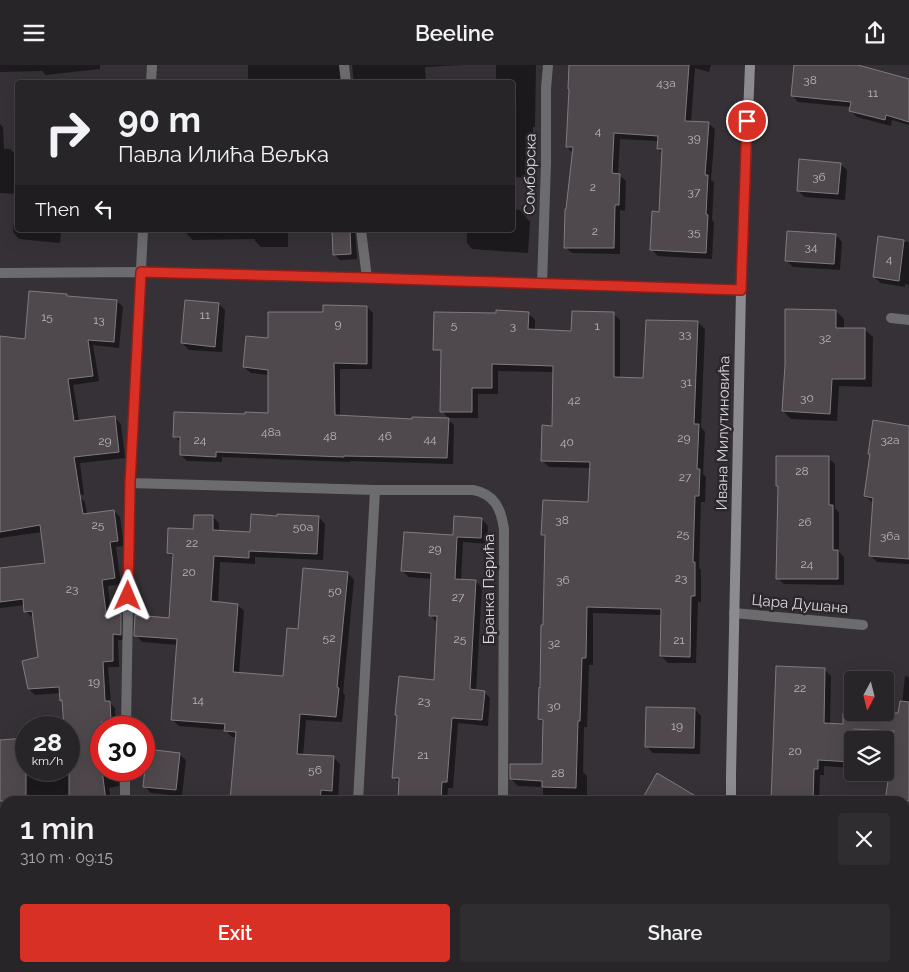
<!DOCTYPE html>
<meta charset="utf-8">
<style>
:root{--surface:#282528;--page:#302d30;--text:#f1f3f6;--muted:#a5a5a8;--line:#444245;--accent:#d93025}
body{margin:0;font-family:Raleway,sans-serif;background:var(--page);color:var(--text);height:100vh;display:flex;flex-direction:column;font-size:19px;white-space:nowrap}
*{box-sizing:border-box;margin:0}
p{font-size:16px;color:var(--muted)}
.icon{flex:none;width:28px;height:28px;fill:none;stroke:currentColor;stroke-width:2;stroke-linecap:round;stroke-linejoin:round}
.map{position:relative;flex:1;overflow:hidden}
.panel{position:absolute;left:0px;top:731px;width:910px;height:176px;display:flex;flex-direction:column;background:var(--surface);border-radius:15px 15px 0 0;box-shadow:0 5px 20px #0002,0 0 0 1px var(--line)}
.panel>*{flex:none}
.guide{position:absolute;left:15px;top:15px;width:500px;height:152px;border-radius:5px;box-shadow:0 5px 20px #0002,0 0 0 1px var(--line);background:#282528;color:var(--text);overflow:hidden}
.needle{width:32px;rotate:187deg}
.fabs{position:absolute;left:844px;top:606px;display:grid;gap:10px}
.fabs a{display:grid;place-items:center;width:50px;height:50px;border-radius:5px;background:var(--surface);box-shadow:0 5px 20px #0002,0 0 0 1px var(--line);font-size:25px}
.speed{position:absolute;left:15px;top:651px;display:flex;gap:10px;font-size:25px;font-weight:700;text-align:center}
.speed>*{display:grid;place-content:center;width:65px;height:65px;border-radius:50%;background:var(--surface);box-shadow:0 5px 20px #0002,0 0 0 1px var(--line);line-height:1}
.speed small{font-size:12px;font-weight:400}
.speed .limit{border:8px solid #d22;background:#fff;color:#111}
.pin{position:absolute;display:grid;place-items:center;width:42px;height:42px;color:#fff;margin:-21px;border:2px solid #fff;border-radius:50%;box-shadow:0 1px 5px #0007}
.me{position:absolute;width:55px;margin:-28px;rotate:1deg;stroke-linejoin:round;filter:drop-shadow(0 0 4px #0008)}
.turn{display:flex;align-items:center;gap:18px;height:105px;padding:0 20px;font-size:22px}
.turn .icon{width:65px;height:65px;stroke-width:2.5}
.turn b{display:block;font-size:35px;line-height:42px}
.then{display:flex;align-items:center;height:48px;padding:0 20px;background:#0003;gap:10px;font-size:19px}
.round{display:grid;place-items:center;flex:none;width:52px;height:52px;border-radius:5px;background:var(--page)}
.summary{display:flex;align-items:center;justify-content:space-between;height:85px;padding:0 20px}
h1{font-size:30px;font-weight:600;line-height:38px}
.cta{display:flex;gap:10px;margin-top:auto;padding:10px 20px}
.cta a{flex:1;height:58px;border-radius:5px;background:var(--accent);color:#fff;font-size:20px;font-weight:600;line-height:58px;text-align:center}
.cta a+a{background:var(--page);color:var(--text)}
header{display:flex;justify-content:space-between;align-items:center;height:65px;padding:0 20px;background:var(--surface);font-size:22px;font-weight:600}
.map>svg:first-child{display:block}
.shadow{fill:#0007}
.building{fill:#4f494d;stroke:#817a7e}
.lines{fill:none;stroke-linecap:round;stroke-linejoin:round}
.street{stroke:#6c6c6f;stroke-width:10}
.secondary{stroke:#8c8b90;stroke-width:10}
.route-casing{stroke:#8d1f18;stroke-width:12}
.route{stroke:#d93025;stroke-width:9}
.labels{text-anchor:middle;stroke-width:5;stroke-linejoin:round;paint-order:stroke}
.number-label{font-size:12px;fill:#b8b5b8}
.street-label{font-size:15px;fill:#dbd9dc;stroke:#2b272c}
</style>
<header><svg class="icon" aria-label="menu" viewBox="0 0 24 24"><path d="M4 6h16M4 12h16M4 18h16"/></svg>Beeline<svg class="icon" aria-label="share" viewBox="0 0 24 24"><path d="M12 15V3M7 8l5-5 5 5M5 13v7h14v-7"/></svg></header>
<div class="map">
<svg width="909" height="907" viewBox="0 0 909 907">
<rect width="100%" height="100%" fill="#353136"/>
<g class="shadow">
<polygon points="0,0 100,0 100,4 46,10 42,6 0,7"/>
<polygon points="248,0 346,0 344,18 248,18"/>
<polygon points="352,0 462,0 425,2 426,18 354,18"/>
<polygon points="496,0 536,0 535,62 533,62 531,113 512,112 512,18 495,18 496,17"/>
<polygon points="571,0 711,0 709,7 695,3 691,57 708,58 715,64 711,115 714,117 712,155 714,157 712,194 658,191 651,184 660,148 663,89 658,84 659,76 620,74 618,110 619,110 626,116 625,146 620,145 620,189 572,188 565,182 573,88 567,82"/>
<polygon points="795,0 853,0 909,16 909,60 892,55 891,61 857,52 850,45 851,42 798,37 792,30"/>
<polygon points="0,59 3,62 4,84 10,84 13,87 18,87 18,165 61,165 60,178 19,174 13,167 17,129 0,128"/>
<polygon points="840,99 847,105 845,135 805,132 798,126"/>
<polygon points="512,144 520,145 530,157 528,188 472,184 467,178 467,165 512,165"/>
<polygon points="187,165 288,165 288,182 261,182 255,176 255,174 193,175 187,169"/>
<polygon points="333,165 355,165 357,194 340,195 334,189"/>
<polygon points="836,170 842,177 840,205 793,202 786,195"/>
<polygon points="879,173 909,177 909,220 905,219 905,222 881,218 874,212"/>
<polygon points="68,232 117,236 123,242 119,283 93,280 99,316 73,320 79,356 115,353 121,359 125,393 80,398 84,430 0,419 0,273 26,275"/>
<polygon points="219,239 225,245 222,287 189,285 182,278"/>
<polygon points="367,242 373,248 372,304 340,304 340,351 413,355 448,354 454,360 453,399 350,396 350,397 222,392 222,397 187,396 181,390 181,378 175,371 269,349 269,310 251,308 244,302 269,275 324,248"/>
<polygon points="836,246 844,254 844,264 865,265 873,272 872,322 839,321 837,356 791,354 783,346 786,300"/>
<polygon points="528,248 535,255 535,265 572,267 613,249 620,255 620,314 644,315 698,257 705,264 701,362 705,367 703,409 706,412 705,437 701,437 699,503 701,505 701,537 698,537 696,598 668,598 661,591 662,550 593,548 593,600 589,600 587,662 584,662 583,707 587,711 587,736 543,736 543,722 518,721 511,714 544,700 544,659 539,654 544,561 546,473 542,469 589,439 591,403 549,402 543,396 553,362 554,307 498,306 498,329 478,329 478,353 448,353 442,346"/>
<polygon points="909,362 909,499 877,497 870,490 874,438 872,437 865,431 871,390 869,388"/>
<polygon points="828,393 835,399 835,443 839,448 839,487 844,492 844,520 784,519 777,513"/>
<polygon points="79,431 85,437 87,450 114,446 120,452 124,481 116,482 121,519 108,521 111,550 120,550 127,557 126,575 118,575 119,602 108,602 111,639 115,643 116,662 101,662 101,705 118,705 119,721 109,723 111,736 26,736 18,675 26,674 26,705 69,705 69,662 64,662 61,628 35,630 29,624 39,593 34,552 32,552 26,546 25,540 0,543 0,504 46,499 42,467 0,473 0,442"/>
<polygon points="213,452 219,458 219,467 251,468 319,452 325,459 323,495 255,492 255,499 220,497 218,538 238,540 244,546 239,609 285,613 299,565 348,508 354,515 343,628 345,630 342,657 306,655 303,691 334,693 340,699 338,736 202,736 202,734 231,736 237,672 232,672 225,665 179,661 172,654 178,580 142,577 136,570 170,555 174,493 168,488 194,465"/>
<polygon points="482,454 488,461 487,479 463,477 461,515 475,516 482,522 476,626 484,627 490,633 488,661 458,658 453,723 448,723 447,736 399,736 400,719 394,712 435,616 437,557 430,550 432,514 409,512 402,506 454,471"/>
<polygon points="825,605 831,611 830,660 854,661 860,668 860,675 852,675 852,703 824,701 824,710 820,710 819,736 769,736 769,734 772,734"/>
<polygon points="905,611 909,612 909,851 905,851 905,736 886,736 889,719 885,715 894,671 870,670 864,664 864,648 901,648"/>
<polygon points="695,644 701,651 700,689 653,688 646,681"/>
<polygon points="179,689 186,695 182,731 151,728 144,721"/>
<polygon points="658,710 694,731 698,736 642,736"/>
<polygon points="5,755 5,803 0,803 0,756"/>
<polygon points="0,836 5,836 5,902 44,902 44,907 0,907"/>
<polygon points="89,902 123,902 120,907 88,907"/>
<polygon points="140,902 230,902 230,907 144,907"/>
<polygon points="287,902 334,902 333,907 286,907"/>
<polygon points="393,902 435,902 435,907 392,907"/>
<rect x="539" y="902" width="49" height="5"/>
<rect x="645" y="902" width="57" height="5"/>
<rect x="768" y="902" width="45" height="5"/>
<polygon points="847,902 871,902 892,907 846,907"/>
</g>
<g class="building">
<polygon points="569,0 689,0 685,56 709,57 705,110 708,110 706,149 708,150 706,188 650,185 652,146 659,147 662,84 657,84 658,71 614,68 612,108 620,109 619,140 615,140 614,183 564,183 565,144 566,144 573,82 566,82 569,24 568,24"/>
<polygon points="794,0 858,0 909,14 909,57 886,50 885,55 849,46 851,37 791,31"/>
<polygon points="799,94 841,98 838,129 797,126"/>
<polygon points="332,165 350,165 351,189 333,190"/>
<polygon points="787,166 836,169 834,199 785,196"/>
<polygon points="878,171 904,175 899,216 873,212"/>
<polygon points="29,226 67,229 67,231 117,235 114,277 88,275 93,311 68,314 74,356 115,351 119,387 74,392 83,449 114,445 118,476 110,477 115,513 102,515 106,548 121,549 121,570 113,569 113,596 103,597 105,636 110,636 111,656 101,657 101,705 102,705 106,736 69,736 69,662 64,662 62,635 60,636 59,622 28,624 22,596 38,592 32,546 24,547 23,534 0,537 0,503 45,498 40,460 0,467 0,271 25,274"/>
<polygon points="185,235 219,238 215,282 181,278"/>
<polygon points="323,240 367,241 367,299 334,298 335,350 412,354 412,352 449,353 447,393 344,391 344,392 216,387 216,392 180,390 180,372 173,372 174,347 245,349 245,347 268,348 268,305 243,302 246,271 268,273 268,247 323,247"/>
<polygon points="785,244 836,245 836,263 865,263 865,314 832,314 830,349 782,346 785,300"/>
<polygon points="496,245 529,247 528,264 571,266 572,246 614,247 614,312 643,313 646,255 698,256 694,359 699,359 697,404 700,404 699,431 695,431 693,497 695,497 695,531 691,531 690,592 660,591 661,544 587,542 586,593 582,593 580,656 578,656 576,723 542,722 542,716 510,714 510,699 542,699 543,655 538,654 539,622 540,623 541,560 543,560 545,470 541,470 543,435 588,437 590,397 541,396 542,360 552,361 553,301 492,299 492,323 472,323 472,347 440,347 441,285 433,285 434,247 496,248"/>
<polygon points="873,355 909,361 909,494 869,491 873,433 864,431 870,389 868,389"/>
<polygon points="776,391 829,391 829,440 833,440 833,485 838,485 838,514 776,514 778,421 776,421"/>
<polygon points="251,449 277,451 277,449 319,451 317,489 249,486 249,493 214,491 211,536 238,539 233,607 283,611 287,563 298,564 303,503 348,507 337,622 339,623 336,652 300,649 297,689 334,691 332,726 321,725 320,736 230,736 236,667 224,666 225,659 171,655 177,574 134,571 135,550 169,553 173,489 167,488 168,463 193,464 194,450 213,450 213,465 250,467"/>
<polygon points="454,451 482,453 481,473 457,472 455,514 476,515 470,624 485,626 482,655 452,653 447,717 442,717 441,736 398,736 399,713 392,713 397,650 395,650 399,611 434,615 437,551 429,551 431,508 401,506 404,467 453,470"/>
<polygon points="776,601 825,603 824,658 843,659 843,648 898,648 900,636 909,637 909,736 885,736 888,716 884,716 894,666 854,664 854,675 852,675 852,697 818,695 818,704 814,704 813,736 771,736"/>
<polygon points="646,642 695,643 694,683 645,682"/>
<polygon points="26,673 26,736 0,736 0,675"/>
<polygon points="147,684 180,688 176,725 143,722"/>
<polygon points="657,708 704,736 641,736"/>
</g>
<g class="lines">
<g class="street">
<polyline points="344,0 346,18"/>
<polyline points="151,18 152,0"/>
<polyline points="361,165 367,213"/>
<polyline points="0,208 141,207 367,213 741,225"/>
<polyline points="542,219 546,98 546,24 548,0"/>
<polyline points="891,253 909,255"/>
<path d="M130,418L375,425H473C495,429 501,444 504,464L503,736"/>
<polyline points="734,548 863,560"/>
<polyline points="126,662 130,418 143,165"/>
<polyline points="125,736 125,705"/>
<polyline points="358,736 375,425"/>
<polyline points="123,907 123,902"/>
<polyline points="353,907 353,902"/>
<polyline points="502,907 502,902"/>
</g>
<g class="secondary">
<polyline points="731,736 731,710 741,225 750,0"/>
<polyline points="734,902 734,907"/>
</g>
</g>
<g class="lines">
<defs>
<polyline id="route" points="128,531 130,418 141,207 366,213 741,225 747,56"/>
</defs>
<use href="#route" class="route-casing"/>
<use href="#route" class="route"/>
</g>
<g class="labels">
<g class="number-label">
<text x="810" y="19">38</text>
<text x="666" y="22">43a</text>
<text x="873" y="32">11</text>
<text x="598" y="70">4</text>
<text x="694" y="77">39</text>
<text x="819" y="116">36</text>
<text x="593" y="126">2</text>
<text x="694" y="131">37</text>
<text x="595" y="170">2</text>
<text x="694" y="171">35</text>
<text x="811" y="186">34</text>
<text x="889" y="198">4</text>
<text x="205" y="254">11</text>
<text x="47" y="256">15</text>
<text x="99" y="259">13</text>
<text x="338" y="263">9</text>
<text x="454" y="264">5</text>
<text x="513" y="265">3</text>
<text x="597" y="265">1</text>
<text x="685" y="273">33</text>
<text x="825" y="277">32</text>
<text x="686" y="321">31</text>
<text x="807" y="337">30</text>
<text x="574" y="339">42</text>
<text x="271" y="371">48a</text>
<text x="330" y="375">48</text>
<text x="385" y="375">46</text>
<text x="684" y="377">29</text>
<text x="430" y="378">44</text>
<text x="200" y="379">24</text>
<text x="890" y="379">32a</text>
<text x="105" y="380">29</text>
<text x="567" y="381">40</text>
<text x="802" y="410">28</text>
<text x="685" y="416">27</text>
<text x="562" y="459">38</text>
<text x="805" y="461">26</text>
<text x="98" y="464">25</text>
<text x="303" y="466">50a</text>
<text x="683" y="473">25</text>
<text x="890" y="475">36a</text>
<text x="192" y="482">22</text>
<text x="435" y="488">29</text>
<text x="807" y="503">24</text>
<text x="189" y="511">20</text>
<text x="681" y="517">23</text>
<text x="563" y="519">36</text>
<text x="72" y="528">23</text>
<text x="335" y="530">50</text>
<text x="458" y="536">27</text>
<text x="329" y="577">52</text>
<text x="460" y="578">25</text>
<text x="679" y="579">21</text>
<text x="554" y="582">32</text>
<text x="94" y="621">19</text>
<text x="800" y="627">22</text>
<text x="198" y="639">14</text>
<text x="424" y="640">23</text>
<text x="554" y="645">30</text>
<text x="677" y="665">19</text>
<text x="795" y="690">20</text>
<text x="423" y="694">21</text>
<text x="315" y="709">56</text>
<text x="558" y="712">28</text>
</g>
<g class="street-label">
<text transform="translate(530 109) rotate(-89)" y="5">Сомборска</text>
<text transform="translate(723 368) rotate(-89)" y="5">Ивана Милутиновића</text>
<text transform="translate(489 524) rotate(-90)" y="5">Бранка Перића</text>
<text transform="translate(800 539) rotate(5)" y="5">Цара Душана</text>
</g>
</g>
</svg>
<div class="fabs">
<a><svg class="needle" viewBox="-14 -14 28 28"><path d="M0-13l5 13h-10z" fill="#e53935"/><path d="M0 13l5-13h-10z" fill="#a5a5a8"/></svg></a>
<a><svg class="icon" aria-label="layers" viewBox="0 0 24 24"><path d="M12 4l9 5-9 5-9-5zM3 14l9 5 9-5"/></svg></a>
</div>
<div class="speed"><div>28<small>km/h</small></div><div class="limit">30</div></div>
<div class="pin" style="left:747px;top:56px;background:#d93025"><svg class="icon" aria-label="arrive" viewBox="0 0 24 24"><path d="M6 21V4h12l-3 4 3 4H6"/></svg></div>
<svg class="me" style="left:128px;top:531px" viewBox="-20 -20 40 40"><path d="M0-17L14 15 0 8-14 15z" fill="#d93025" stroke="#fff" stroke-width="4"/></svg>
<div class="guide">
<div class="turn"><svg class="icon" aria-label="right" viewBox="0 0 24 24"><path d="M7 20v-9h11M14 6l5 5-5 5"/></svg><div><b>90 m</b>Павла Илића Вељка</div></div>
<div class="then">Then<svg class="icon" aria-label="left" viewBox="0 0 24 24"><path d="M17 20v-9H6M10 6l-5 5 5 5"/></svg></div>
</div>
<section class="panel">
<div class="summary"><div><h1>1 min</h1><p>310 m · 09:15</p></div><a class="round"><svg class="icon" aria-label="close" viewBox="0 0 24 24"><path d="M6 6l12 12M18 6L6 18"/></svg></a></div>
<div class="cta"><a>Exit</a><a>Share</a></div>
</section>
</div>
